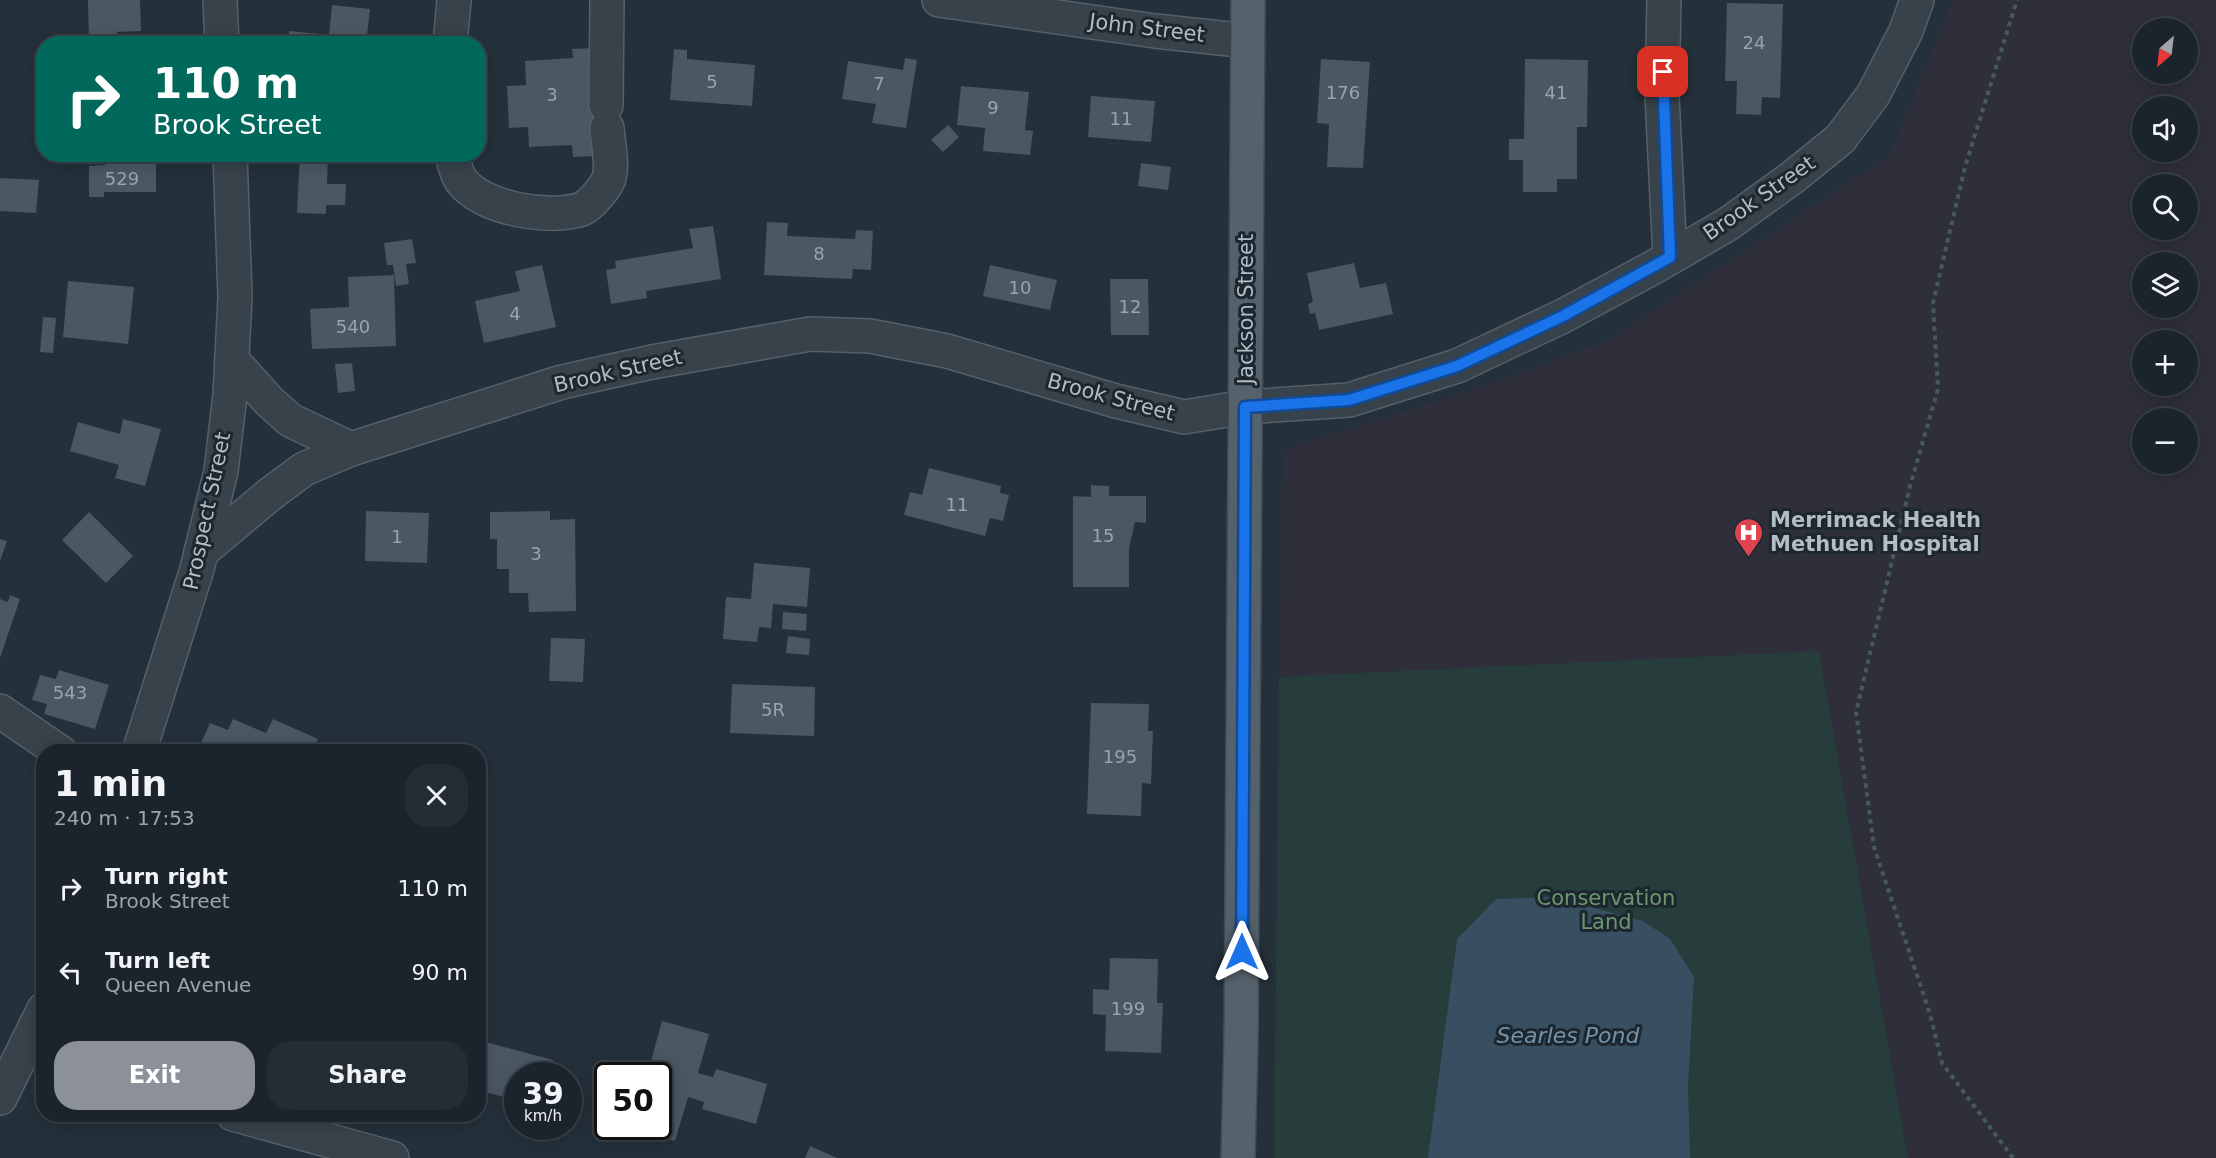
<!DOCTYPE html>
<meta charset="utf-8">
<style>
:root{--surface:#1b242c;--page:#242c34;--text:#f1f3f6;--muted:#a0a4a9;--line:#394148;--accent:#8c9099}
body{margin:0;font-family:"DejaVu Sans",sans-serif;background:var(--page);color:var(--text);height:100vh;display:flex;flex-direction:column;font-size:22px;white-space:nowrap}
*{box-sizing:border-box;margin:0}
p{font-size:20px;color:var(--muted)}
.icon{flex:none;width:33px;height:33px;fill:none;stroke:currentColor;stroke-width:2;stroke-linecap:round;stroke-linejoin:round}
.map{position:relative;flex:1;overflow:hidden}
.details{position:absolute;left:36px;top:744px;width:450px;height:378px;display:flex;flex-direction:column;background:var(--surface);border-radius:24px;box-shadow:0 3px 15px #0003,0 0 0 2px var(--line)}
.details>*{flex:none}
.top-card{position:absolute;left:36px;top:36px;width:450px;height:126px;border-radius:24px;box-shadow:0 3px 15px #0003,0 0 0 2px var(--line);background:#00695c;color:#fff;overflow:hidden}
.needle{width:39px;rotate:208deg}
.tools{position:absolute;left:2132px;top:18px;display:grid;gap:12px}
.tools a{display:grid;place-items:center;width:66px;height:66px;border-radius:50%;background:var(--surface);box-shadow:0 3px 15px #0003,0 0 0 2px var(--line);font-size:30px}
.speed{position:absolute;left:504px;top:1062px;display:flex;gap:12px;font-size:30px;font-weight:700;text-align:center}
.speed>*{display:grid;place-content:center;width:78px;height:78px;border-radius:50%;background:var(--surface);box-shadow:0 3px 15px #0003,0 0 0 2px var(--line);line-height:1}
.speed small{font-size:15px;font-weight:400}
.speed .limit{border:3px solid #111;border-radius:9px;background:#fff;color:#111}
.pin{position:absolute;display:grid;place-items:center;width:51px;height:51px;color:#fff;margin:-26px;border-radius:12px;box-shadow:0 3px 9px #0006}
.me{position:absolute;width:66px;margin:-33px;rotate:0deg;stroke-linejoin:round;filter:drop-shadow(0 0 4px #0008)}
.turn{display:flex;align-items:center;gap:21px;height:126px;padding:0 18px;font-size:27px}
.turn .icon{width:78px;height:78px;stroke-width:2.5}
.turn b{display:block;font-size:42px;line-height:51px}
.round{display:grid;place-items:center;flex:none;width:63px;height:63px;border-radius:24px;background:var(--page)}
.head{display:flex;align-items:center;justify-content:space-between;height:102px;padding:0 18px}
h1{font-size:36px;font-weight:700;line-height:45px}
.primary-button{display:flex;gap:12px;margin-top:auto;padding:12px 18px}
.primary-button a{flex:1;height:69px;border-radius:24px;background:var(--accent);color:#fff;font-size:24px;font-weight:700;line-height:69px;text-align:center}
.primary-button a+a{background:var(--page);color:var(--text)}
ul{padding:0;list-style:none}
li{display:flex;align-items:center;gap:18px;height:84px;padding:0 18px}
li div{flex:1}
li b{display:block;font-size:22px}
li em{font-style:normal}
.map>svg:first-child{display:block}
.medical{fill:#2f2f3c;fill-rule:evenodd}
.green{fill:#263d3c}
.water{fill:#384e61}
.building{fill:#4a5863}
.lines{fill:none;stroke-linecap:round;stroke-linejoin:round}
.minor-casing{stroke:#556069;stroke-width:36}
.major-casing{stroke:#404b54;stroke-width:36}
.path{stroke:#455a5a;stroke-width:4;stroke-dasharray:4.5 4.5;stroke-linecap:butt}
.minor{stroke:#37424b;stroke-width:33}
.major{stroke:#55616b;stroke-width:33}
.route-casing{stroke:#114b97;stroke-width:15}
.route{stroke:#1a73e8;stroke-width:10}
.labels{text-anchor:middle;stroke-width:6;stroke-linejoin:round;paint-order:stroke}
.number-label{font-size:18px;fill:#99a4ad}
.street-label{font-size:21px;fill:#b3bdc6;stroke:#1c272f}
.poi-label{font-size:21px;font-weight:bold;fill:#b3bdc6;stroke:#1c272f;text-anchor:start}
.park-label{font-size:21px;fill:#6b966f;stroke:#1c272f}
.water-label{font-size:22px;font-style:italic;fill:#7491a9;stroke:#1c272f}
</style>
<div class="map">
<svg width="2216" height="1158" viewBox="0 0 2216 1158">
<rect width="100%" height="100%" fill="#24303a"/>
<path class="medical" d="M1953,0H2216V1158H1908L1819,652L1279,677L1283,450L1484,386L1610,339L1889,156ZM2142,28H2187V74H2142ZM2142,106H2187V152H2142ZM2142,184H2187V230H2142ZM2142,262H2187V308H2142ZM2142,340H2187V386H2142ZM2142,418H2187V464H2142Z"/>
<polygon class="green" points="1819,651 1908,1158 1274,1158 1279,677"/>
<polygon class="water" points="1554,897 1643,921 1670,939 1694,977 1688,1087 1690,1158 1428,1158 1457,939 1496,899"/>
<g class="building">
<polygon points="88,0 140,0 141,31 117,32 117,44 89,44"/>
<polygon points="1727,3 1783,4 1780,98 1762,97 1761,115 1736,114 1737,81 1725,81"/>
<polygon points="332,5 370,9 366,44 288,44 289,31 329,35"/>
<polygon points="593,48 597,156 573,157 572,145 529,147 528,127 509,128 507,86 526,85 525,61 573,58 572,49"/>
<polygon points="674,49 687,50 687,59 755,65 752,106 670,100"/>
<polygon points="905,58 917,60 906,128 872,123 876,104 842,99 848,61 903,70"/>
<polygon points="1321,59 1370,62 1363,168 1327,167 1329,124 1317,123"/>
<polygon points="1525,59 1588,60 1587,127 1577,127 1577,179 1557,179 1557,192 1523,192 1523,160 1509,160 1509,139 1524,139"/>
<polygon points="961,86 1029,92 1025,130 1033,131 1030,155 983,151 985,128 957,125"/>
<polygon points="1091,96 1155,101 1151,142 1088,137"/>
<polygon points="948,125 959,137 943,152 931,140"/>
<polygon points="106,154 156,154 156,192 104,192 104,197 89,197 89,166 105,165"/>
<polygon points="300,154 328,154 327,184 346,184 345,205 326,205 326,214 297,213"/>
<polygon points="1141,163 1171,167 1168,190 1138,186"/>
<polygon points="0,178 39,180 36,213 0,211"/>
<polygon points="767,222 788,223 787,236 855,239 856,230 873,231 871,270 853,269 852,279 764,275"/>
<polygon points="713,226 721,279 646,291 647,298 611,304 606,270 616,268 615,261 693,248 689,229"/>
<polygon points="412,239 416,263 406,264 409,284 396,286 393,265 387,265 384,243"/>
<polygon points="1354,263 1360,288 1386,283 1393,314 1319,330 1315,313 1310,314 1308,304 1313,302 1307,273"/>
<polygon points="542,265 556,327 484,343 475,301 520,291 515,271"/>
<polygon points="990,265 1057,280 1050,310 983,296"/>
<polygon points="394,275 396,346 312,349 310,309 349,307 348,277"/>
<polygon points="1110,279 1148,279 1149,335 1111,335"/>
<polygon points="68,281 134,287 128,344 63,337"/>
<polygon points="43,317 56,318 53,353 40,352"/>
<polygon points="352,363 355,391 338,393 335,364"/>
<polygon points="123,419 161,429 145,486 115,478 119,465 70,451 78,422 120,434"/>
<polygon points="929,468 1001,486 1000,493 1009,495 1003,521 990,518 985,536 904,515 910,492 922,495"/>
<polygon points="1091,485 1109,486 1109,496 1146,496 1146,523 1135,522 1129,548 1129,587 1073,587 1073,496 1091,497"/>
<polygon points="366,511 429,513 427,563 365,561"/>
<polygon points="550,511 550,520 575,519 576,611 529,612 528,593 509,593 509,569 497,569 497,539 490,539 490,512"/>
<polygon points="89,512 133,556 106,583 62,540"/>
<polygon points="0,539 7,541 0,561"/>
<polygon points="754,563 810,568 807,607 773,604 771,628 759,627 757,642 723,639 726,597 751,599"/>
<polygon points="10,595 20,599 0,658 0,599 8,602"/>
<polygon points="783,612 807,614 806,631 782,629"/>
<polygon points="788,636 810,639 809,655 786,653"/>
<polygon points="551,638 585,639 583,682 549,681"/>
<polygon points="59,670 109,685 95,729 44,714 47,704 32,700 40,675 56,679"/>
<polygon points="732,684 815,687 814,736 730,733"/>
<polygon points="1091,703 1149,704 1148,731 1153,731 1151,784 1142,783 1141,816 1087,814"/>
<polygon points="233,719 266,733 273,719 318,739 312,752 197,752 210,723 228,730"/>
<polygon points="1110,958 1158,959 1157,1003 1163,1003 1161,1053 1105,1051 1106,1015 1093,1014 1093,989 1109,990"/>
<polygon points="662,1021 709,1034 698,1073 713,1077 716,1069 767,1084 756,1124 702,1109 704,1102 688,1097 675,1141 632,1129 632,1126 658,1126 658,1076 647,1076"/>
<polygon points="478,1040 553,1060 549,1076 518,1076 518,1101 478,1090"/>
<polygon points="810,1146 837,1158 805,1158"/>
</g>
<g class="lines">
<defs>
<g id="minor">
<polyline points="220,0 222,44"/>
<polyline points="939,0 1155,31 1248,41"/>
<polyline points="1664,0 1662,96 1670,257"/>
<polyline points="450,44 454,0"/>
<polyline points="606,105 607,0"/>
<path d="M452,154C454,163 456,173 461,180C481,209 551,220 582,209C590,206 606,187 609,178C613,164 608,143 607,128"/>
<polyline points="232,360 269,401 290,420 351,449 562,382 652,362 810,334 870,336 947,351 1116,401 1184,417 1245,407 1349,400 1457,366 1563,316 1654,267 1728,224 1793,177 1840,139 1873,95 1906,31 1917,0"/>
<polyline points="201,552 269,495 304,469 351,449"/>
<polyline points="0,711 60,752"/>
<polyline points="139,752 197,569 221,471 230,395 235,297 230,154"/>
<polyline points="0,1098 44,1009"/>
<polyline points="233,1114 392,1158"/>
</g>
<polyline id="major" points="1238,1158 1241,1041 1248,0"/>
</defs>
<use href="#minor" class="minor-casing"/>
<use href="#major" class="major-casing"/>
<polyline class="path" points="2013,1158 1942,1063 1930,1014 1874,847 1856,712 1910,486 1938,389 1933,303 1965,167 2017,0"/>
<use href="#minor" class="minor"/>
<use href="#major" class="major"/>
</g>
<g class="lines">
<defs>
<polyline id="route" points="1242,952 1245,407 1349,400 1457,366 1563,316 1670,257 1663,72"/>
</defs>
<use href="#route" class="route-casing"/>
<use href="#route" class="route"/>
</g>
<defs>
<symbol id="hospital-pin" viewBox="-11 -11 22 30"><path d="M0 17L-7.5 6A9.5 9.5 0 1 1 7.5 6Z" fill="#e0444e" stroke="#1c272f"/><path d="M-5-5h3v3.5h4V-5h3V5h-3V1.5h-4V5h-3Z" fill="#fff"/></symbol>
</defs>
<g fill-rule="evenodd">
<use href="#hospital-pin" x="1732" y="516" width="33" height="45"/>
</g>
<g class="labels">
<g class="number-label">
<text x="1754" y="49">24</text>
<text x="712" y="88">5</text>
<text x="879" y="90">7</text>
<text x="1343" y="99">176</text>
<text x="1556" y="99">41</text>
<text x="552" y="101">3</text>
<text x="993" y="114">9</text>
<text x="1121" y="125">11</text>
<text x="122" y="185">529</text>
<text x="819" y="260">8</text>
<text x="1020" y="294">10</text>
<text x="1130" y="313">12</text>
<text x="515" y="320">4</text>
<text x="353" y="333">540</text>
<text x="957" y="511">11</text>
<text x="1103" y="542">15</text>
<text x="397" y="543">1</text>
<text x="536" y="560">3</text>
<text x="70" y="699">543</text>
<text x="773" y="716">5R</text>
<text x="1120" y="763">195</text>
<text x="1128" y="1015">199</text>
</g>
<g class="street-label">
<text transform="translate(1147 28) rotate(7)" y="7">John Street</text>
<text transform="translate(1759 198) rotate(-35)" y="7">Brook Street</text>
<text transform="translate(1246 309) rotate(-90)" y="7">Jackson Street</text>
<text transform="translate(618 371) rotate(-13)" y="7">Brook Street</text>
<text transform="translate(1111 397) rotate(15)" y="7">Brook Street</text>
<text transform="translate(207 511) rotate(-78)" y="7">Prospect Street</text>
</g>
<g class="poi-label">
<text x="1770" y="527">Merrimack Health<tspan x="1770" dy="24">Methuen Hospital</tspan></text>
</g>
<g class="park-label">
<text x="1606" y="905">Conservation<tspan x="1606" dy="24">Land</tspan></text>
</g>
<g class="water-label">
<text x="1568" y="1043">Searles Pond</text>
</g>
</g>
</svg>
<div class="tools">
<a><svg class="needle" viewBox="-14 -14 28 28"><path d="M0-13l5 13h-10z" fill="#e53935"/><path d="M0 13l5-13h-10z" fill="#a0a4a9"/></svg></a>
<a><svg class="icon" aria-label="sound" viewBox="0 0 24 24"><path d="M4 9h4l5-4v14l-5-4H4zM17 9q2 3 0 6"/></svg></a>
<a><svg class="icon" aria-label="search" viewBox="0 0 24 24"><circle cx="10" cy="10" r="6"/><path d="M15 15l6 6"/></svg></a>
<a><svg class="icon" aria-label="layers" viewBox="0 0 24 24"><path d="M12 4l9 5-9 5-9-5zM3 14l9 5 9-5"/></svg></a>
<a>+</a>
<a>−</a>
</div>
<div class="speed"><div>39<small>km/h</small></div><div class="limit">50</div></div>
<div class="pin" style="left:1663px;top:72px;background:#d93025"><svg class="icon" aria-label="arrive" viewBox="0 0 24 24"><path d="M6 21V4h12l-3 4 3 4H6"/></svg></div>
<svg class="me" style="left:1242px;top:952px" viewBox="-20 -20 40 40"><path d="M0-17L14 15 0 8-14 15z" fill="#1a73e8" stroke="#fff" stroke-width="4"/></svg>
<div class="top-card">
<div class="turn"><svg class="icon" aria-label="right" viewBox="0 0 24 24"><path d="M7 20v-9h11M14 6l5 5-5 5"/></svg><div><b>110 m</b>Brook Street</div></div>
</div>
<section class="details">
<div class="head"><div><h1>1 min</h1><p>240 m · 17:53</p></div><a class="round"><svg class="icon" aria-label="close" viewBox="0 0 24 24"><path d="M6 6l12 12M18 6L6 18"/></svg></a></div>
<ul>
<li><svg class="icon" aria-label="right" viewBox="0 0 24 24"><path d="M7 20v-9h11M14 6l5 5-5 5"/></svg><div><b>Turn right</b><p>Brook Street</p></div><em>110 m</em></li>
<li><svg class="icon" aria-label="left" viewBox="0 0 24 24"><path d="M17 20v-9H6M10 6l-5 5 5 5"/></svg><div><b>Turn left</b><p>Queen Avenue</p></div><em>90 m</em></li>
</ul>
<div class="primary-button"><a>Exit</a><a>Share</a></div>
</section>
</div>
